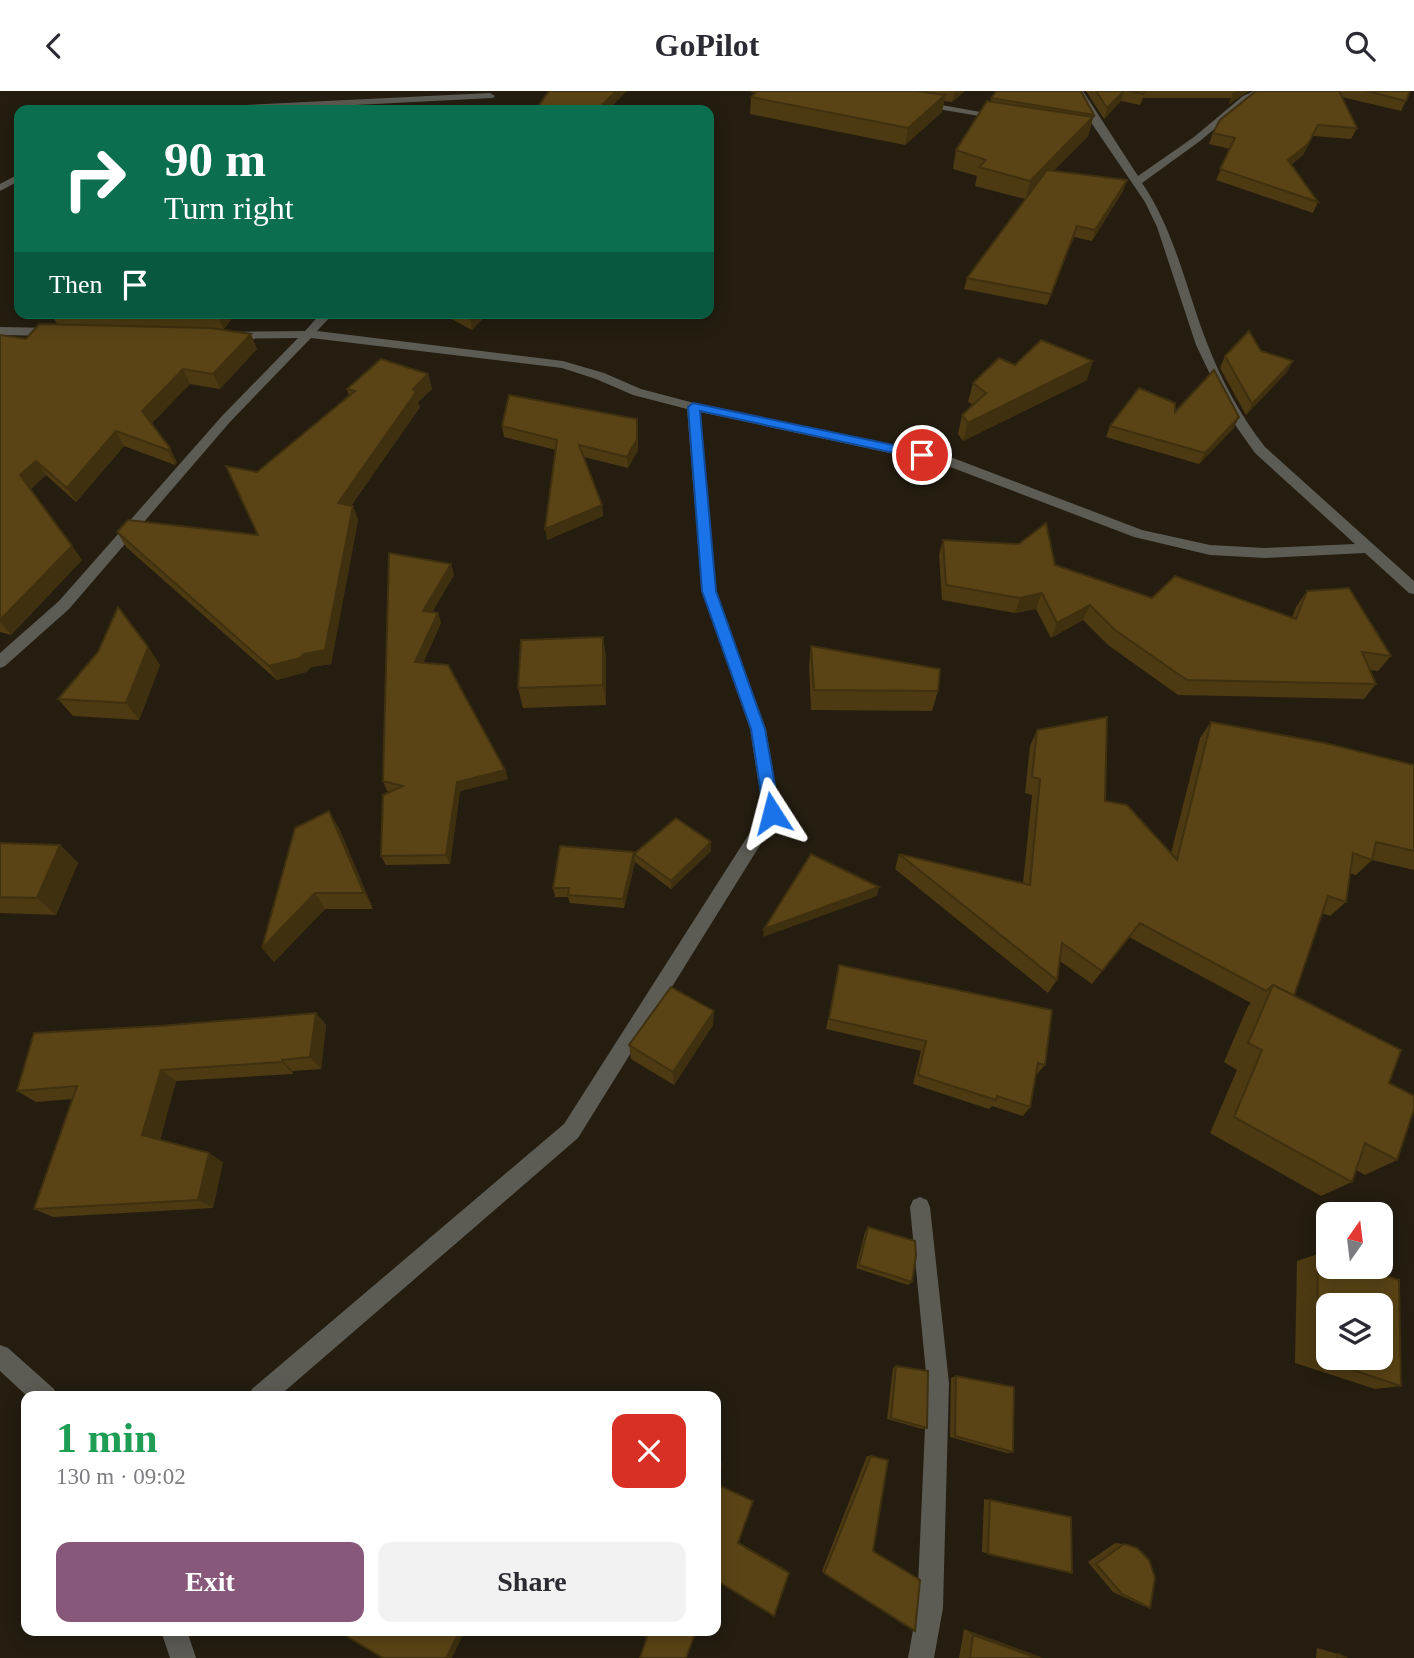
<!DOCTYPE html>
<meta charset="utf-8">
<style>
:root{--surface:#fff;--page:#f2f2f3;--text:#2b2b33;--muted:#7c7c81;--accent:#875879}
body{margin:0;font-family:Georgia,serif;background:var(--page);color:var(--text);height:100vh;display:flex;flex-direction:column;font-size:26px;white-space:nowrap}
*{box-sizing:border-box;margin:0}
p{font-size:23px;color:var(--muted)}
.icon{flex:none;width:38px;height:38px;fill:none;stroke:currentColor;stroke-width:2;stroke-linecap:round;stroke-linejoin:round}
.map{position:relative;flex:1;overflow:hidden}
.side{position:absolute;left:21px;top:1300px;width:700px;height:245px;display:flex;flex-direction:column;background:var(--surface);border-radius:14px;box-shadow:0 4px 18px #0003}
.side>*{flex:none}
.hud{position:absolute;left:14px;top:14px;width:700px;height:214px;border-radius:14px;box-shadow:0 4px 18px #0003;background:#0b6e4f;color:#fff;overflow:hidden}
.needle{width:46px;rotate:14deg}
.controls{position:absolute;left:1316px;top:1111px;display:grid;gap:14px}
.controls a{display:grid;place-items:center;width:77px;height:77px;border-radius:14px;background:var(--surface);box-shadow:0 4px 18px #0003;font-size:35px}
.pin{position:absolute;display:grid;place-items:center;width:60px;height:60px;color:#fff;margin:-30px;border:4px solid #fff;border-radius:50%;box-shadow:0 2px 7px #0007}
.me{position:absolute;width:77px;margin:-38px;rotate:351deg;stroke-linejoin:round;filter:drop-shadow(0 0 5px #0008)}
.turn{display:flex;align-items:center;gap:24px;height:147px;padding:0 35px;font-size:32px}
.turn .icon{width:91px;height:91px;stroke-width:2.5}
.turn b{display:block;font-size:49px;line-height:60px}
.then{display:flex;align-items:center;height:66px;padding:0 35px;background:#0003;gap:14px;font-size:26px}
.round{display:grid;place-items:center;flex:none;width:74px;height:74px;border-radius:14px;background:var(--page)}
.headline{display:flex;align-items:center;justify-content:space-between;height:119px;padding:0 35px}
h1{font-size:42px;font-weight:600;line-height:52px;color:#1e9e55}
.action{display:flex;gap:14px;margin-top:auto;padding:14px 35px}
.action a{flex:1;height:80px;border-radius:14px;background:var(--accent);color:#fff;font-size:28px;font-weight:600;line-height:80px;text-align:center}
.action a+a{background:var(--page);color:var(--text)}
header{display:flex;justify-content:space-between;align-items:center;height:91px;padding:0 35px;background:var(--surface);font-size:32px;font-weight:600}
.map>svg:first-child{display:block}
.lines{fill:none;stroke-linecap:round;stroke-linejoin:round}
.street{fill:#5c5b54;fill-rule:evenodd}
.wall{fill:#4d3a13}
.shaded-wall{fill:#3f300f}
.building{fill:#5a4416;stroke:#3f300f;stroke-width:2;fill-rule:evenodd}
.route{fill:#1a73e8;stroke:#114b97;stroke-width:2}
</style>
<header><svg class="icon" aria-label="back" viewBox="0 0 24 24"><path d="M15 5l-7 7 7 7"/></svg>GoPilot<svg class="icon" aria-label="search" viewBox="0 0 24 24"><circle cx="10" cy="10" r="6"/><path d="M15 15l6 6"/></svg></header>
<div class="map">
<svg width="1414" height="1567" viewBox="0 0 1414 1567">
<rect width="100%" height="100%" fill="#241d10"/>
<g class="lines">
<g class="street">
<polygon points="868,0 881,0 892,5 1008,26 1003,29 890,10"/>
<path d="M1073,0H1083L1138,85L1194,46L1243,5L1254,0H1267L1249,9L1200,50L1142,92C1175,140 1186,198 1207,252C1221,289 1241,325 1265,356L1414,490V503L1409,502L1365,462L1265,467L1210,464L1134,446L945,374L700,321L716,500L766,638L780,722L578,1047L278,1306H249L252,1298L564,1033L763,721L750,638L702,500L687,318L633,304L596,288L562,277L311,247L230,331L69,518L5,575L0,577V562L59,510L222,325L298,247L227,248L221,244L223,241L305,240L321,222H334L317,240L563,270L604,282L641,298L694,312L953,367L1142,439L1210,454L1265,457L1355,453L1255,362L1233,331L1196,254L1157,136L1145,111L1088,27Z"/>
<polygon points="490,2 495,5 493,7 257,19 200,19 205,16"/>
<polygon points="19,83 19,90 0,100 0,93"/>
<polygon points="0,236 56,237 62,241 56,245 0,244"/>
<polygon points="920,1106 927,1109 930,1116 949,1292 943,1517 934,1567 908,1567 917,1517 927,1292 910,1116 913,1109"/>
<polygon points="0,1254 8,1257 54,1298 57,1306 28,1306 0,1280"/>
<polygon points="161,1540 187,1540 196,1567 170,1567"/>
</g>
</g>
<g class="wall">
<polygon points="749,0 965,0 952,11 944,10 942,21 905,54 750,23 751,6 755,2"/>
<polygon points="1086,0 1249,0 1229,13 1231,7 1143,7 1140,14 1121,10 1104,28"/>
<polygon points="1256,0 1410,0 1406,10 1401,20 1342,6 1357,37 1351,48 1313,45 1303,64 1291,74 1318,111 1313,122 1216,89 1230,58 1209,53 1213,42"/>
<polygon points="991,7 1094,24 1088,45 1053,80 1127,89 1123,100 1092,150 1074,146 1047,214 964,198 967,187 1025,108 975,95 977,85 953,78 956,59 991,10"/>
<polygon points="236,222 224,238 257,258 220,298 190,293 152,332 170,357 177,372 175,374 124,355 76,411 46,384 30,398 82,469 11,544 0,541 0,244 26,248 57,233 52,224"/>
<polygon points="440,222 488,222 472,239"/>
<polygon points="1261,260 1287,281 1246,324 1220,277 1225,265"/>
<polygon points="1015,274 1087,289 963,350 958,343 962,324 973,314 968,311 973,292"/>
<polygon points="428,283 432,298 418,311 420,316 351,415 353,415 358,429 331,573 311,576 306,581 277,589 126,456 117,441 258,444 257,381 349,305 347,298"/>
<polygon points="502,335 638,339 638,359 628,377 584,366 602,414 603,425 547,449 556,359 504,346"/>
<polygon points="1110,335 1234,337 1199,373 1106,346"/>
<polygon points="943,449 1055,474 1152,507 1292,526 1296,516 1307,500 1391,565 1378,580 1370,579 1376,593 1364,608 1178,604 1108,554 1083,529 1051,547 1036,518 1015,522 942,509 939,464"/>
<polygon points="389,462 451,473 454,484 432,521 438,522 441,532 423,572 505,679 508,688 460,700 450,773 386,774 381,765 391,701 387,700 383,690"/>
<polygon points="603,546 606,567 606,614 523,617 518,597"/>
<polygon points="811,555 938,600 932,620 811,619 809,575"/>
<polygon points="148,556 160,574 139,629 73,625 58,608"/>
<polygon points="1211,631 1414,674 1414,779 1372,769 1356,784 1350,782 1346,811 1330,825 1322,822 1294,905 1389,992 1397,1069 1365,1084 1356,1079 1352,1091 1321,1105 1210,1042 1237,979 1224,971 1248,915 1251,912 1129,846 1092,893 1060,870 1057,889 1048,902 895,778 899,763 1023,792 1032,704 1025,702 1030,655 1037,639 1105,710 1171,762 1200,647"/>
<polygon points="339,737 373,818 325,818 274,871 262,857"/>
<polygon points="0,752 60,754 78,772 56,824 0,822"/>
<polygon points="711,760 671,798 635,771 624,817 570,812 568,806 555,806 553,797 634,763"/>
<polygon points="839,874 1045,974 1037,983 1036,983 1030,1016 1023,1025 992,1015 989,1018 913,993 921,960 826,938"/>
<polygon points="316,922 326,934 321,978 293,980 293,983 176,990 160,1049 223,1071 213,1117 53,1126 34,1118 73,1008 36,1011 17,1000 159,935"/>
<polygon points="713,934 674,994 631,968 629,954"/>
<polygon points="868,1136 912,1191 908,1194 856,1177 865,1141"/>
<polygon points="1318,1163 1401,1295 1375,1298 1295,1272 1297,1170"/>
<polygon points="896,1275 927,1337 922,1338 887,1328 893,1277"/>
<polygon points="956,1285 1013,1361 1007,1362 950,1346 951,1287"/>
<polygon points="867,1365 871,1365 824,1482 822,1480"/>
<polygon points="984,1408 990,1409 1072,1482 982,1461"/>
<polygon points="1115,1452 1124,1453 1150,1517 1141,1514 1113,1501 1088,1471"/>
<polygon points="964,1538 1043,1567 959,1567"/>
<polygon points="1317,1557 1338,1563 1347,1567 1316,1567"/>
</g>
<g class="shaded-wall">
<polygon points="616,0 627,0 608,19 597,19"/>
<polygon points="955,0 965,0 952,11"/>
<polygon points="1124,0 1121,10 1104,28 1107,17"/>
<polygon points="1237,0 1249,0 1229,13 1233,2"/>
<polygon points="945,4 942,21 905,54 908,37"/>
<polygon points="1093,26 1088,45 1026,108 1030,90"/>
<polygon points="1318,34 1303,64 1283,80 1288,69"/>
<polygon points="713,74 713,88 709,91 709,77"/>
<polygon points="1127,89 1123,100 1092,150 1095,139"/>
<polygon points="1077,135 1074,146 1047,214 1051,203"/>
<polygon points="223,222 236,222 224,238 219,227"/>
<polygon points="475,222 488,222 472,239 470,228"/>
<polygon points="251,243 257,258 220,298 213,283"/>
<polygon points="1093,270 1087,289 963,350 968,332"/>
<polygon points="1293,270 1287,281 1246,324 1252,313"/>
<polygon points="183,278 190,293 150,334 142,320"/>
<polygon points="428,283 432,298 418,311 420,316 343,426 338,412 413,298"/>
<polygon points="1239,326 1234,337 1199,373 1205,362"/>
<polygon points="637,328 638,359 628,377 627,366"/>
<polygon points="116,340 124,355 76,411 67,397"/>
<polygon points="170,357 177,372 175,374 168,359"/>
<polygon points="36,370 46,384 30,399 20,384"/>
<polygon points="602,414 603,425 547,449 545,438"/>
<polygon points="353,415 358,429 331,573 311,576 306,581 277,589 269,575"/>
<polygon points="72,455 82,469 11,544 0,531 0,529"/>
<polygon points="451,473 454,484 427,530 423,520"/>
<polygon points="1042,502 1036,518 1015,522 1020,507"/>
<polygon points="1090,514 1083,529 1051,547 1057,532"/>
<polygon points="438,522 441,532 419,581 415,571"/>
<polygon points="603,546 606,567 606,614 603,594"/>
<polygon points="148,556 160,574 139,629 126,612"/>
<polygon points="505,679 508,688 460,700 450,773 446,764 457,691"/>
<polygon points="329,720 339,737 373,818 364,802"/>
<polygon points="711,751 711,760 671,798 671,790"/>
<polygon points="60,754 78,772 56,824 37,807"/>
<polygon points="634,761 635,770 624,817 623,808"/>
<polygon points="879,796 877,805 763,846 764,838"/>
<polygon points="315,802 325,818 274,871 262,857"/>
<polygon points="714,920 713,934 674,994 673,981"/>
<polygon points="316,922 326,934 321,978 310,966"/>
<polygon points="282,969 293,980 293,983 282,971"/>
<polygon points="161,979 176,990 158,1054 142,1044"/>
<polygon points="209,1062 223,1071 213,1117 198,1109"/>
<polygon points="737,1450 787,1479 789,1482 738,1452"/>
<polygon points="964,1538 1043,1567 1037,1567 973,1544"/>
<polygon points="460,1540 465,1540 452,1567 446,1567"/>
</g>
<g class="building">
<polygon points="549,0 616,0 597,19 553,19 537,17"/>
<polygon points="757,0 917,0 945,4 908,37 751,6"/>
<polygon points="996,0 1081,0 1094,24 991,7"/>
<polygon points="1096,0 1124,0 1107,17"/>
<polygon points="1127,0 1145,0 1143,3"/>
<polygon points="1256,0 1339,0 1357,37 1318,34 1308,53 1288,69 1318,111 1220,78 1235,47 1213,42 1220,29"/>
<polygon points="1367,0 1410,0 1406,10"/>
<polygon points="987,10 1093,26 1030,90 979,76 986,69 956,59"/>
<polygon points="1047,79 1127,89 1095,139 1077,135 1051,203 967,187"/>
<polygon points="53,222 223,222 219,227 52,224"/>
<polygon points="459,222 475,222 470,228"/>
<polygon points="39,233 211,237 251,243 213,283 183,278 142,320 170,357 168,359 116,340 67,397 36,370 20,384 72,455 0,529 0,244 26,248"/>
<polygon points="1249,240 1261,260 1293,270 1252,313 1225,265"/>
<polygon points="1041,249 1093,270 968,332 962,324 986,302 973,292 999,267 1015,274"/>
<polygon points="381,268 428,283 413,298 416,301 338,412 353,415 325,559 304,563 300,567 269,575 117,441 128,429 258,444 226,375 257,381 355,300 347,298"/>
<polygon points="1214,279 1239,326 1205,362 1110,335 1139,297 1175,312 1175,321"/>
<polygon points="509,304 637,328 637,348 627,366 579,354 602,414 545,438 557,349 502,335"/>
<polygon points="1046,432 1055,474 1152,507 1175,485 1296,528 1307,500 1349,497 1391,565 1362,561 1376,593 1187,589 1115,539 1090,514 1057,532 1042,502 1020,507 946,494 943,449 1019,453"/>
<polygon points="389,462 451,473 423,520 438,522 415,571 448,574 505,679 457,691 446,764 381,765 383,704 403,695 383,690"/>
<polygon points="118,516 148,556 126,612 58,608 98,561"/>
<polygon points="603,546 603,594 518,597 521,549"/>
<polygon points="811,555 940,578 938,600 814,599"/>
<polygon points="1107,626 1105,710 1127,714 1177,769 1211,631 1325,652 1414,674 1414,760 1376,751 1372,769 1353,762 1346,811 1328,805 1294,905 1273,894 1266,900 1140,832 1102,880 1062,852 1057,889 899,763 1030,794 1040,688 1032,686 1037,639"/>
<polygon points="329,720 364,802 315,802 262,857 295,737"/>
<polygon points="676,727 711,751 671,790 634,763"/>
<polygon points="0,752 60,754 37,807 0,806"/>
<polygon points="560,755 634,761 623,808 568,804 569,797 553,797"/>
<polygon points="811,763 879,796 764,838"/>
<polygon points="839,874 1052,919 1045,974 1038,972 1030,1016 997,1005 996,1009 918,984 926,950 829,928"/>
<polygon points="1273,894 1401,959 1389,992 1414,1005 1414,1018 1397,1069 1365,1052 1352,1091 1234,1026 1262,959 1248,952"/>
<polygon points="671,896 714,920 673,981 629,954"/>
<polygon points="316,922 310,966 282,969 282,971 161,979 142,1044 209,1062 198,1109 34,1118 77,995 17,1000 34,942 159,935"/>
<polygon points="868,1136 915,1150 916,1165 912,1191 859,1174"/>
<path d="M1318,1163L1328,1166V1176H1360L1399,1189L1401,1295L1317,1267ZM1328,1214H1381V1267H1328Z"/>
<polygon points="896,1275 928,1280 927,1337 891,1327"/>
<polygon points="956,1285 1014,1296 1013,1361 955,1345"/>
<polygon points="871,1365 888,1369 873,1460 920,1489 915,1540 824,1482"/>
<polygon points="716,1371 721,1373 716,1393 753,1410 738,1452 789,1482 774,1525 716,1489"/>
<polygon points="990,1409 1071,1426 1072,1482 988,1463"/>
<polygon points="1124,1453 1137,1457 1149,1469 1155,1487 1150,1517 1122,1503 1096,1473"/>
<polygon points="351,1540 460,1540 446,1567 383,1567 348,1546"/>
<polygon points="637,1540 696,1540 686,1567 640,1567 647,1546"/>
<polygon points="973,1544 1037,1567 970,1567"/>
<polygon points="1338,1563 1347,1567 1337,1567"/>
</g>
<polygon class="route" points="693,312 922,360 928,364 922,368 700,320 716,500 765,638 780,722 772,728 764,722 751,638 702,500 688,316"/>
</svg>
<div class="controls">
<a><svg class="needle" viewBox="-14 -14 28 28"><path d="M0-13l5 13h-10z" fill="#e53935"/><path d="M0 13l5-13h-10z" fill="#7c7c81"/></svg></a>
<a><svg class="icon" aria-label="layers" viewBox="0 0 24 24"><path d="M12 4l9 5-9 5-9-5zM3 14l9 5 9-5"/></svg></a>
</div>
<div class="pin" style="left:922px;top:364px;background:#d93025"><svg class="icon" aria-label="arrive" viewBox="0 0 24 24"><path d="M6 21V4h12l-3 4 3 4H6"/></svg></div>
<svg class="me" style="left:772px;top:722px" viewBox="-20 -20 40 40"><path d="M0-17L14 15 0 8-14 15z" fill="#1a73e8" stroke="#fff" stroke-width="4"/></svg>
<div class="hud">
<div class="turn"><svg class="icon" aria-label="right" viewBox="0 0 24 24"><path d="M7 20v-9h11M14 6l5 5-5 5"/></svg><div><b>90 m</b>Turn right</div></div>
<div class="then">Then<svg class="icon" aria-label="arrive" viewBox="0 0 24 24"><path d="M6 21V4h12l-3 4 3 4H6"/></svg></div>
</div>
<section class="side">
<div class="headline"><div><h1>1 min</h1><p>130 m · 09:02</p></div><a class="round" style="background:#d93025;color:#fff"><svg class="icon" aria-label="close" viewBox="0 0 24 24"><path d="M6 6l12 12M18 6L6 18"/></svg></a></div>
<div class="action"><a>Exit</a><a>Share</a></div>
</section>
</div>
